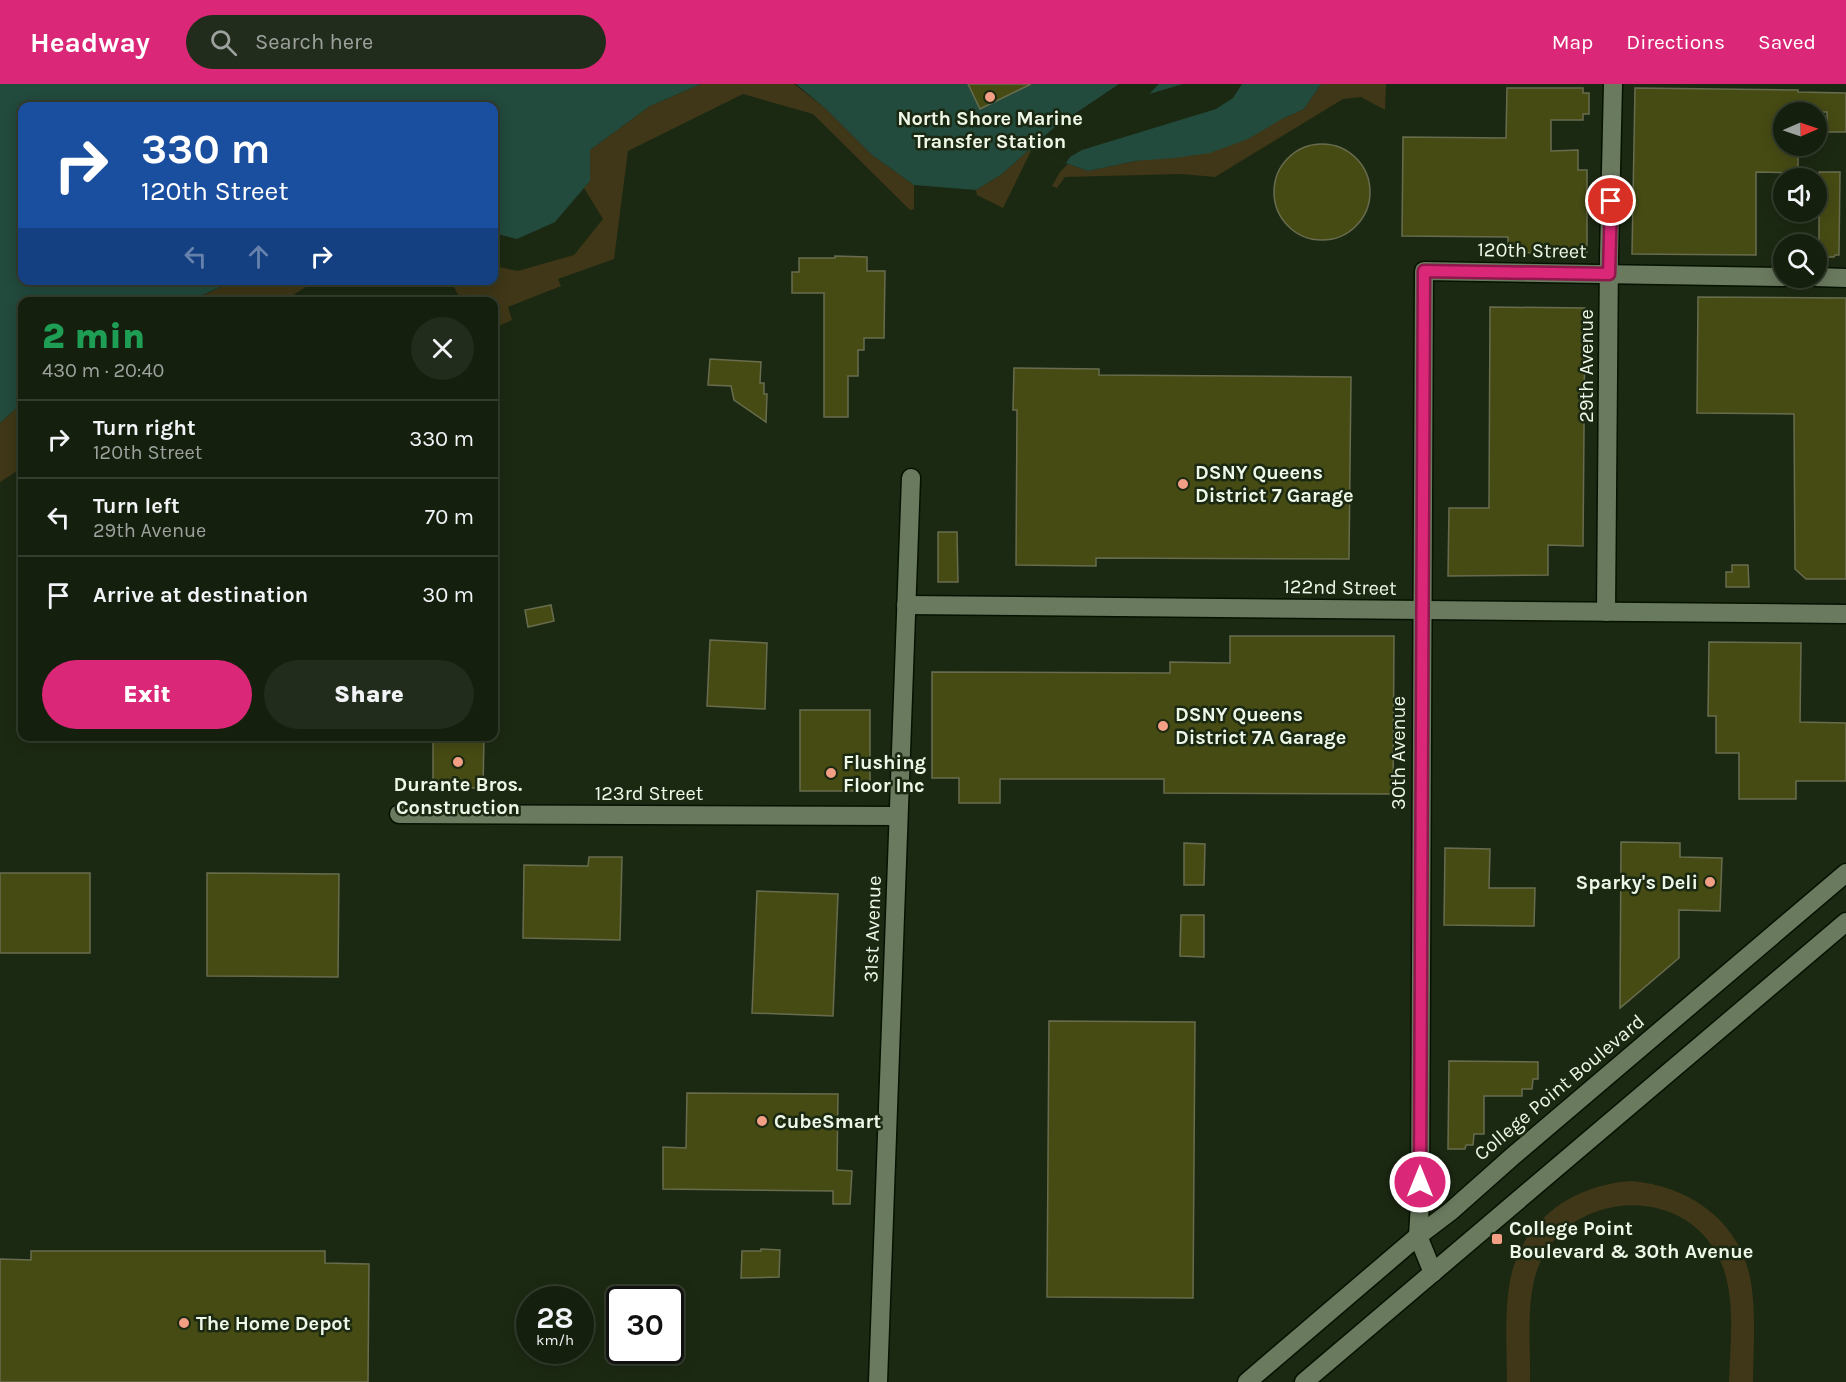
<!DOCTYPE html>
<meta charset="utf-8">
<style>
:root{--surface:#151f0e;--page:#222c1c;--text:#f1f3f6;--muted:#9da29e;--line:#343d2e;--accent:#db2777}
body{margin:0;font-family:Karla,sans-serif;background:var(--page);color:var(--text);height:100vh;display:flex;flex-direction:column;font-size:22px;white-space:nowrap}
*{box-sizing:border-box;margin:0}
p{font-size:20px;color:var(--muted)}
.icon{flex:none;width:33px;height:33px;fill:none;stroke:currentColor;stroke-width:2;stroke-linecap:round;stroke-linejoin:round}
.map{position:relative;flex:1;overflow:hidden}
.drawer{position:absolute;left:18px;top:213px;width:480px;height:444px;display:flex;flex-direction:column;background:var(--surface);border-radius:12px;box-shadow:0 3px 15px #0003,0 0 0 2px var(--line)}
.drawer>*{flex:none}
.hud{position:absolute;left:18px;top:18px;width:480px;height:183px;border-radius:12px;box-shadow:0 3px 15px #0003,0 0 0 2px var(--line);background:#1a4fa0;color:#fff;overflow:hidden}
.needle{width:39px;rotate:88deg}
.tools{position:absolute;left:1773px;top:18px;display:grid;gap:12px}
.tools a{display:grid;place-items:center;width:54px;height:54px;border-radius:50%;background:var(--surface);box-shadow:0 3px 15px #0003,0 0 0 2px var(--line);font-size:30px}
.speed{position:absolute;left:516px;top:1202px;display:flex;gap:12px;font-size:30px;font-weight:700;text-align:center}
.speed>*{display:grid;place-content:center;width:78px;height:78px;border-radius:50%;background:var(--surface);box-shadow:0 3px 15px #0003,0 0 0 2px var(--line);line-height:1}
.speed small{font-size:15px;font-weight:400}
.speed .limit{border:3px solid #111;border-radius:9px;background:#fff;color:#111}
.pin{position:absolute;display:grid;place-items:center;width:51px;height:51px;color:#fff;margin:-26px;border:3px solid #fff;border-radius:50%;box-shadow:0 2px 6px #0007}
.me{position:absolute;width:66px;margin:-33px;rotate:0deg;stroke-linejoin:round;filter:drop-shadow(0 0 4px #0008)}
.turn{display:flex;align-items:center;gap:21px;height:126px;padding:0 24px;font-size:27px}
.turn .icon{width:78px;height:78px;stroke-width:2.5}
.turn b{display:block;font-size:42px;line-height:51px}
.lanes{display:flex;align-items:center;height:57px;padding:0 24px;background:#0003;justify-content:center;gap:30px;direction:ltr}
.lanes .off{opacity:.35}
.round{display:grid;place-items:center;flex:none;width:63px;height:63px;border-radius:32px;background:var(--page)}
.head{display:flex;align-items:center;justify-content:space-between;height:102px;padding:0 24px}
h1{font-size:36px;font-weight:800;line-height:45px;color:#1e9e55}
.primary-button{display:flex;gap:12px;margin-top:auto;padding:12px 24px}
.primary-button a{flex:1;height:69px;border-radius:36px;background:var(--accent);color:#fff;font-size:24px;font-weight:800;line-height:69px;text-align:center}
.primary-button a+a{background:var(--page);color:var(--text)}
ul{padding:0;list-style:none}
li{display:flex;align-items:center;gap:18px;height:78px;padding:0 24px;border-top:2px solid var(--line)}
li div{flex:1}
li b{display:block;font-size:22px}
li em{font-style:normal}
header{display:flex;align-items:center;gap:36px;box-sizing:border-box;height:84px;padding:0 30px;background:var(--accent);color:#fff}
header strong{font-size:28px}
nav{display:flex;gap:33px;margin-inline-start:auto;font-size:21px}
.search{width:420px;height:54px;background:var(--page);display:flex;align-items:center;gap:15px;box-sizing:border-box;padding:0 21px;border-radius:33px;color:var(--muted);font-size:22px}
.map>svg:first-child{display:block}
.green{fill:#3f3717}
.water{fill:#224a3d}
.pier{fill:#1c2912}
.building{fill:#464b14;stroke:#686c4e;stroke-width:1.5}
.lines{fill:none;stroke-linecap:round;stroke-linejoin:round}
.street-casing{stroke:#061200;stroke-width:21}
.secondary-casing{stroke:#061200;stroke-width:21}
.street{stroke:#6a7a5f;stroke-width:18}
.secondary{stroke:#6a7a5f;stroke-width:18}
.route-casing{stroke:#8e194d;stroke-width:15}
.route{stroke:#db2777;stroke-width:10}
.poi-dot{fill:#f39f85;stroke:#1c2912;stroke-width:2}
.labels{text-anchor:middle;stroke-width:5;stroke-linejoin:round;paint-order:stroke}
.poi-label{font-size:20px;font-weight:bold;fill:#eef7e8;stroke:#1c2912;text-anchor:start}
.street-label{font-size:20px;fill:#eef7e8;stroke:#1c2912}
</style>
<header>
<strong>Headway</strong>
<div class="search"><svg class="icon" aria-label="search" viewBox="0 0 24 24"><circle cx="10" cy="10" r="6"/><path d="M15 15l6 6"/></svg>Search here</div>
<nav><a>Map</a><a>Directions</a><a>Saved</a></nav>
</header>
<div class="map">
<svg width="1846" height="1298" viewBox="0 0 1846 1298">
<rect width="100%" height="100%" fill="#1c2912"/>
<g class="green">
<polygon points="701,0 794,0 825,24 872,71 914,101 914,125 910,126 813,30 743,10 628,67 614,175 558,195 561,202 508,223 512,236 494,244 494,218 461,217 451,197 494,196 494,182 518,187 574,171 603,135 584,104 590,97 590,66 650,22"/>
<polygon points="1321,0 1386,0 1385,26 1361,13 1343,15 1215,93 1181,90 1065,93 1057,104 1052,102 1060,88 1068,80 1088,87 1135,77 1153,75 1282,35 1304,25"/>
<polygon points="1029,66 1031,67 1003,124 977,111 976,106 1002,90"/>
<polygon points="234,197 315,197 290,213 278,217 189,218"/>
<polygon points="22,319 22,384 0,398 0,339"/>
<path d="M1631,1097C1693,1102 1745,1141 1752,1206C1756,1236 1753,1268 1753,1298H1729C1730,1261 1736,1216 1722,1181C1691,1100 1572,1103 1539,1181C1525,1214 1531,1262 1530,1298H1507C1507,1266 1504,1229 1510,1197C1521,1137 1572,1101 1631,1097Z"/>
</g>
<g class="water">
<polygon points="0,0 701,0 650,22 590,66 590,97 555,138 517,155 494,149 494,22 22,22 22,196 234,197 189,217 22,218 22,319 0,339"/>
<polygon points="796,0 1321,0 1304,25 1282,35 1248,55 1210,69 1175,74 1135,77 1088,87 1029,66 1002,90 976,106 914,101 872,71 825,24"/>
</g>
<polygon class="pier" points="1119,0 1159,0 1149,10 1183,0 1242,0 1233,14 1216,25 1082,66 1070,73 1066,79 1031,67 1037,58 1055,43"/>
<g class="building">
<polygon points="968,0 1031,0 980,25"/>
<polygon points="1507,4 1583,4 1583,9 1589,9 1589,30 1583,30 1583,36 1551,36 1551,67 1578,66 1578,86 1587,86 1587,168 1508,169 1508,153 1402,152 1403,53 1506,54"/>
<polygon points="1635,4 1798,6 1798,8 1846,9 1846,48 1827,48 1827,28 1784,28 1784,62 1798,62 1798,89 1756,88 1756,171 1632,170"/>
<circle cx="1322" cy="108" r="48"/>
<polygon points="1819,88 1840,88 1839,171 1835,171 1834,173 1819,173"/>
<polygon points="835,172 867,173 867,187 885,187 884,254 864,254 864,266 858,266 858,292 848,292 848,333 824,333 824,209 792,209 792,188 799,188 799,174 835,174"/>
<polygon points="1698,213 1846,214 1846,495 1806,495 1795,485 1794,330 1697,329"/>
<polygon points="1490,223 1585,224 1583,462 1548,461 1548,491 1448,492 1449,424 1489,424"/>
<polygon points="710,275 761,278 760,299 764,299 764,310 767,310 766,338 734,316 731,302 708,301"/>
<polygon points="1014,284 1099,285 1099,291 1351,293 1349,475 1096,474 1096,482 1016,481 1017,326 1013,326"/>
<polygon points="938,448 957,448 958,498 938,498"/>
<polygon points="1732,481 1748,481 1749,503 1726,503 1726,488 1732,488"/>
<polygon points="551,521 554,537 528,543 525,526"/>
<polygon points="1230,552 1394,552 1393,710 1164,709 1164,695 1000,695 1000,719 959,719 959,694 932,694 932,588 1170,589 1170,578 1230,579"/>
<polygon points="710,556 767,559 765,625 707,622"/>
<polygon points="1709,558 1801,559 1800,638 1846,639 1846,697 1796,697 1796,715 1739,715 1739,669 1716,669 1716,632 1708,632"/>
<rect x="800" y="626" width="70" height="81"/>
<polygon points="433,652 484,652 483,704 433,704"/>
<polygon points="1621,758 1680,759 1680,773 1722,774 1720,827 1679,826 1679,874 1620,924"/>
<polygon points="1184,759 1205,760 1204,801 1184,801"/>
<polygon points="1445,764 1490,765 1489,804 1535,804 1534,842 1444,841"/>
<polygon points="589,773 622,773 620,856 523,854 524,781 588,782"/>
<rect x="0" y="789" width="90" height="80"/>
<polygon points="207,789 339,790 338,893 207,892"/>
<polygon points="757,807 838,810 833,932 752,929"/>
<polygon points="1181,831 1204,831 1204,873 1180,872"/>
<polygon points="1049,937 1195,938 1193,1214 1047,1213"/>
<polygon points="1449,977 1538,978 1538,995 1533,995 1532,1005 1522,1005 1522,1012 1484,1012 1484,1050 1474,1050 1473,1061 1466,1061 1465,1065 1448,1065"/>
<polygon points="687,1009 838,1010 837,1086 852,1087 850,1120 833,1120 833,1107 663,1105 663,1063 686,1064"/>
<polygon points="761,1165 780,1166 779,1193 741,1194 742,1167 761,1167"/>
<polygon points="31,1167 325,1167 325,1179 369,1180 368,1298 0,1298 0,1175 31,1176"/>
</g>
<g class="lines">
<defs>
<g id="street">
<polyline points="1816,193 1846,194"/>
<polyline points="906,521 1846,530"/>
<polyline points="1606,528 1609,172 1613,0"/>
<polyline points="399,730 898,732"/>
<polyline points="1433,1189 1418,1152 1420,1119 1424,187 1784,193"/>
<polyline points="878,1298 911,394"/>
</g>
<g id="secondary">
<polyline points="1247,1298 1418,1152 1451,1127 1513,1072 1846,789"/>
<polyline points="1304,1298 1846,838"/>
</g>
</defs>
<use href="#street" class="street-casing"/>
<use href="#secondary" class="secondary-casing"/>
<use href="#street" class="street"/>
<use href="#secondary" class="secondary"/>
</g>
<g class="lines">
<defs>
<polyline id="route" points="1420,1098 1424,187 1609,190 1611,117"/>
</defs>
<use href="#route" class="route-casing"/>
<use href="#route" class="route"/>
</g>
<g class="poi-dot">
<circle cx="990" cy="13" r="6"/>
<circle cx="1183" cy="400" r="6"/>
<circle cx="1163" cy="642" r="6"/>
<circle cx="458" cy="678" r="6"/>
<circle cx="831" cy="689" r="6"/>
<circle cx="1710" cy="798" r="6"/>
<circle cx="762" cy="1037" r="6"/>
<rect x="1491" y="1149" width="12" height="12" rx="3"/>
<circle cx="184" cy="1239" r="6"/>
</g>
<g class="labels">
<g class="poi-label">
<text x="990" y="41" text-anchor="middle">North Shore Marine<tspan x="990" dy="23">Transfer Station</tspan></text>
<text x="1195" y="395">DSNY Queens<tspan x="1195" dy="23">District 7 Garage</tspan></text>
<text x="1175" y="637">DSNY Queens<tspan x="1175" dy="23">District 7A Garage</tspan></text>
<text x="843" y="685">Flushing<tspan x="843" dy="23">Floor Inc</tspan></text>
<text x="458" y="707" text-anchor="middle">Durante Bros.<tspan x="458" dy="23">Construction</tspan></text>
<text x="1698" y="805" text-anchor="end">Sparky's Deli</text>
<text x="774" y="1044">CubeSmart</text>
<text x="1509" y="1151">College Point<tspan x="1509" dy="23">Boulevard &amp; 30th Avenue</tspan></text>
<text x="196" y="1246">The Home Depot</text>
</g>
<g class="street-label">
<text transform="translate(1532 166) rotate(1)" y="7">120th Street</text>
<text transform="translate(1586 282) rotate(-90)" y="7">29th Avenue</text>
<text transform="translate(1340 503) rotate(1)" y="7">122nd Street</text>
<text transform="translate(1398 669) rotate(-90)" y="7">30th Avenue</text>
<text x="649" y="716">123rd Street</text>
<text transform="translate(872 845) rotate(-88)" y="7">31st Avenue</text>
<text transform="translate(1559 1003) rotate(-40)" y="7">College Point Boulevard</text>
</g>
</g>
</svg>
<div class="tools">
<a><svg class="needle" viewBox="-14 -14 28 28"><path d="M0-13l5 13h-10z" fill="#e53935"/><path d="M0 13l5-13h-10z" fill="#9da29e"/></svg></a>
<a><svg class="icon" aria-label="sound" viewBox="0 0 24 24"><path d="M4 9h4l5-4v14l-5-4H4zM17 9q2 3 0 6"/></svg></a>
<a><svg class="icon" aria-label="search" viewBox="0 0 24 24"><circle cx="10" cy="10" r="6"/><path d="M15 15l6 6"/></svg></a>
</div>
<div class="speed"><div>28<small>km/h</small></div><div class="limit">30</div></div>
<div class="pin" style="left:1611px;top:117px;background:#d93025"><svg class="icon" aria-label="arrive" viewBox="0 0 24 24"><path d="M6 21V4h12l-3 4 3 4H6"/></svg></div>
<svg class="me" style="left:1420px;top:1098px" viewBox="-20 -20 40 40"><circle r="17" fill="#db2777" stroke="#fff" stroke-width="3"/><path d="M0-11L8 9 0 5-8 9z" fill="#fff"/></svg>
<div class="hud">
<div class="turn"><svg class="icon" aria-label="right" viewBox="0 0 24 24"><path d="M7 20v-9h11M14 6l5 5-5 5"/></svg><div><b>330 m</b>120th Street</div></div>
<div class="lanes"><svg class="icon off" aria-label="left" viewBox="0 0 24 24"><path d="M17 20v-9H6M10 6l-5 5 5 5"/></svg><svg class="icon off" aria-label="ahead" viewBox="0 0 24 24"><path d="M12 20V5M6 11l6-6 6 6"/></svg><svg class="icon" aria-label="right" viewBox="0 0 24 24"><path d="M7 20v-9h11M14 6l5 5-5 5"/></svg></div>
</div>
<section class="drawer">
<div class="head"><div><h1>2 min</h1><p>430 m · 20:40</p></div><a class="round"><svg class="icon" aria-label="close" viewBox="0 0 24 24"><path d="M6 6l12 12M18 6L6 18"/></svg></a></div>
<ul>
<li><svg class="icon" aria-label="right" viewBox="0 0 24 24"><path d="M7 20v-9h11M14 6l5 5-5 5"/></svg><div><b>Turn right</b><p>120th Street</p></div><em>330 m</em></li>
<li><svg class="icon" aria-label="left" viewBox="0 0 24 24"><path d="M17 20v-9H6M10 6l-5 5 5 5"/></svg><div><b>Turn left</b><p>29th Avenue</p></div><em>70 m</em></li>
<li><svg class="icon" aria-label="arrive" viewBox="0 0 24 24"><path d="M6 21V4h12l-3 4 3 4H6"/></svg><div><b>Arrive at destination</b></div><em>30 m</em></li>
</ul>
<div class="primary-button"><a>Exit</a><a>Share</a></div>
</section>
</div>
